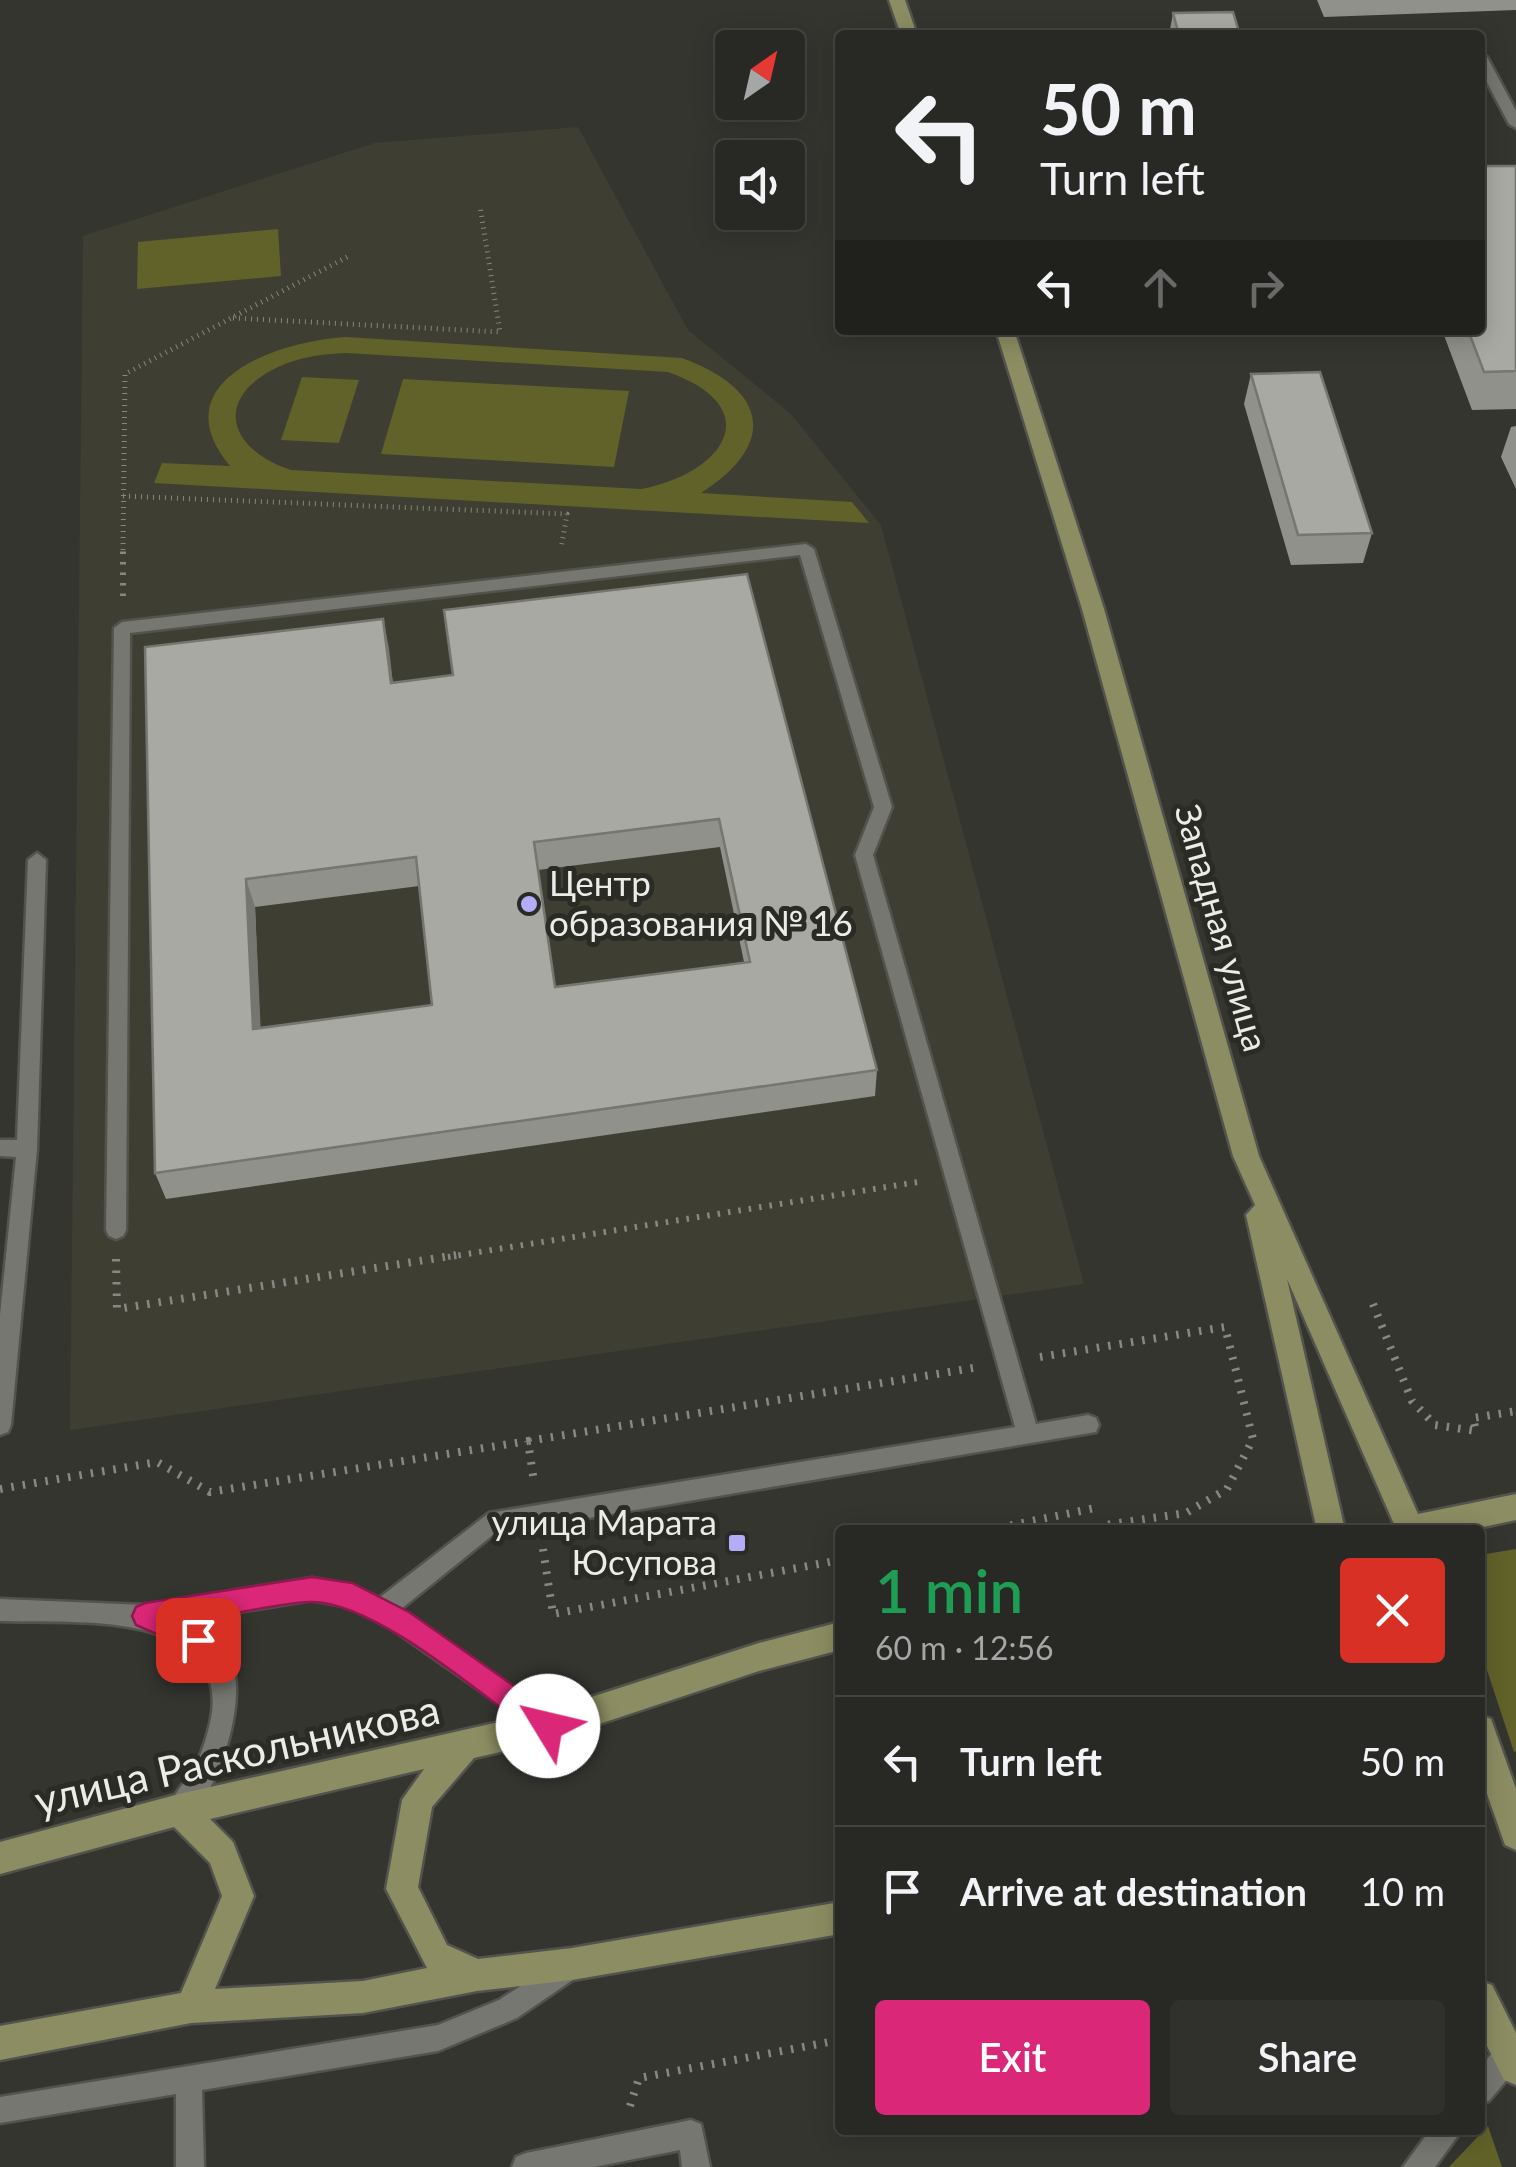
<!DOCTYPE html>
<meta charset="utf-8">
<style>
:root{--surface:#282824;--page:#30302c;--text:#f1f3f6;--muted:#a5a6a6;--line:#444441;--accent:#db2777}
body{margin:0;font-family:Lato,sans-serif;background:var(--page);color:var(--text);height:100vh;display:flex;flex-direction:column;font-size:38px;white-space:nowrap}
*{box-sizing:border-box;margin:0}
p{font-size:32px;color:var(--muted)}
.icon{flex:none;width:55px;height:55px;fill:none;stroke:currentColor;stroke-width:2;stroke-linecap:round;stroke-linejoin:round}
.map{position:relative;flex:1;overflow:hidden}
.side{position:absolute;left:835px;top:1525px;width:650px;height:610px;display:flex;flex-direction:column;background:var(--surface);border-radius:10px;box-shadow:0 5px 25px #0003,0 0 0 2px var(--line)}
.side>*{flex:none}
.hud{position:absolute;left:835px;top:30px;width:650px;height:305px;border-radius:10px;box-shadow:0 5px 25px #0003,0 0 0 2px var(--line);background:#282824;color:var(--text);overflow:hidden}
.needle{width:65px;rotate:34deg}
.fabs{position:absolute;left:715px;top:30px;display:grid;gap:20px}
.fabs a{display:grid;place-items:center;width:90px;height:90px;border-radius:10px;background:var(--surface);box-shadow:0 5px 25px #0003,0 0 0 2px var(--line);font-size:50px}
.pin{position:absolute;display:grid;place-items:center;width:85px;height:85px;color:#fff;margin:-42px;border-radius:20px;box-shadow:0 5px 15px #0006}
.me{position:absolute;width:110px;margin:-55px;rotate:306deg;stroke-linejoin:round;filter:drop-shadow(0 0 8px #0008)}
.turn{display:flex;align-items:center;gap:35px;height:210px;padding:0 40px;font-size:45px}
.turn .icon{width:130px;height:130px;stroke-width:2.5}
.turn b{display:block;font-size:70px;line-height:85px}
.lanes{display:flex;align-items:center;height:95px;padding:0 40px;background:#0003;justify-content:center;gap:50px;direction:ltr}
.lanes .off{opacity:.35}
.round{display:grid;place-items:center;flex:none;width:105px;height:105px;border-radius:10px;background:var(--page)}
.summary{display:flex;align-items:center;justify-content:space-between;height:170px;padding:0 40px}
h1{font-size:60px;font-weight:600;line-height:75px;color:#1e9e55}
.button{display:flex;gap:20px;margin-top:auto;padding:20px 40px}
.button a{flex:1;height:115px;border-radius:10px;background:var(--accent);color:#fff;font-size:40px;font-weight:600;line-height:115px;text-align:center}
.button a+a{background:var(--page);color:var(--text)}
ul{padding:0;list-style:none}
li{display:flex;align-items:center;gap:30px;height:130px;padding:0 40px;border-top:2px solid var(--line)}
li div{flex:1}
li b{display:block;font-size:38px}
li em{font-style:normal}
.map>svg:first-child{display:block}
.built{fill:#3e3e32}
.green{fill:#616229;fill-rule:evenodd}
.lines{fill:none;stroke-linecap:round;stroke-linejoin:round}
.lane-casing{stroke:#53534e;stroke-width:5}
.secondary-casing{stroke:#53534e;stroke-width:5}
.path-far2{stroke:#878783;stroke-width:5;stroke-dasharray:1 5;stroke-linecap:butt}
.path-far1{stroke:#878783;stroke-width:6;stroke-dasharray:2.5 8;stroke-linecap:butt}
.path{stroke:#878783;stroke-width:8;stroke-dasharray:2.5 9;stroke-linecap:butt}
.lane{fill:#767770;fill-rule:evenodd}
.secondary{fill:#8c8d62;fill-rule:evenodd}
.wall{fill:#90918b;fill-rule:evenodd}
.shaded-wall{fill:#767671}
.building{fill:#a8a9a2;stroke:#767671;stroke-width:2.5;fill-rule:evenodd}
.route{fill:#db2777;stroke:#8e194d;stroke-width:2.5}
.poi-dot{fill:#b5acf8;stroke:#2b2b26;stroke-width:4}
.labels{text-anchor:middle;stroke-width:10;stroke-linejoin:round;paint-order:stroke}
.poi-label{font-size:35px;fill:#ebece8;stroke:#2b2b26;text-anchor:start}
.street-label{font-size:35px;fill:#ebece8;stroke:#2b2b26}
.near-street-label{font-size:42px;fill:#ebece8;stroke:#2b2b26}
</style>
<div class="map">
<svg width="1516" height="2167" viewBox="0 0 1516 2167">
<rect width="100%" height="100%" fill="#353530"/>
<polygon class="built" points="578,127 688,330 790,413 881,525 1084,1284 70,1430 83,236 375,143"/>
<g class="green">
<polygon points="278,229 281,276 137,289 138,242"/>
<path d="M346,337L682,358C767,389 779,443 701,493L852,502L869,523L154,483L162,463L230,466C160,382 277,341 346,337ZM346,353L668,372C769,408 724,473 641,489L291,470C231,451 211,400 276,368C298,357 322,354 346,353Z"/>
<polygon points="302,377 359,380 339,443 281,440"/>
<polygon points="403,379 629,391 614,467 381,454"/>
<polygon points="1516,1549 1516,1751 1514,1752 1480,1649 1480,1555"/>
<polygon points="1488,2126 1502,2167 1449,2167"/>
</g>
<g class="lines">
<defs>
<g id="lane">
<polygon points="1480,53 1487,57 1516,111 1516,128 1509,124 1480,69"/>
<path d="M806,544L814,549L892,807L873,855L1036,1424L1088,1415L1096,1418L1099,1425L1096,1432L494,1534L401,1609L557,1718L560,1726L557,1734L548,1738L392,1629L349,1607L312,1600L182,1621C203,1630 224,1645 233,1668C246,1704 216,1807 179,1822L170,1819L167,1810C174,1793 187,1780 196,1764C203,1751 210,1727 212,1712C224,1607 67,1624 0,1621V1599L145,1605L312,1578L352,1585L379,1598L489,1513L1015,1427L855,855L874,807L800,555L130,633L126,1230L123,1236L116,1239L109,1236L106,1230L114,628L122,622Z"/>
<polygon points="37,853 46,860 37,1149 11,1425 8,1432 0,1435 0,1315 16,1157 0,1156 0,1140 17,1140 28,860"/>
<polygon points="568,1955 577,1959 581,1968 577,1977 517,2018 438,2051 202,2090 204,2167 176,2167 176,2094 0,2123 0,2097 438,2025 499,2000"/>
<path d="M1510,2042L1516,2044V2069L1489,2101L1480,2105C1480,2077 1479,2054 1510,2042Z"/>
<polygon points="691,2120 701,2124 710,2167 682,2167 680,2150 594,2167 512,2167 516,2157 526,2153"/>
<polygon points="1430,2130 1462,2130 1435,2167 1403,2167"/>
</g>
<g id="secondary">
<polygon points="889,0 905,0 917,35 901,35"/>
<polygon points="996,330 1014,330 1104,609 1259,1156 1418,1514 1516,1494 1516,1520 1469,1530 1392,1530 1394,1524 1287,1279 1345,1530 1317,1530 1246,1215 1255,1205 1233,1156 1082,609"/>
<path d="M840,1622V1650L759,1671L548,1741L474,1758L432,1807L418,1887L447,1945L478,1959L572,1948L840,1902V1934L572,1980L477,1991L363,2013L191,2023L0,2060V2026L181,1993L222,1896L210,1863L174,1827L0,1874V1842L179,1794L548,1711L759,1643ZM424,1769L402,1800L386,1889L427,1968L363,1981L215,1989L254,1896L233,1842L210,1819Z"/>
<polygon points="1480,1715 1491,1719 1516,1789 1516,1850 1505,1845 1480,1774"/>
<polygon points="1480,1981 1492,1985 1516,2033 1516,2085 1504,2080 1480,2032"/>
</g>
</defs>
<use href="#lane" class="lane-casing"/>
<use href="#secondary" class="secondary-casing"/>
<g class="path-far2">
<polyline points="233,318 500,332 480,206"/>
<polyline points="123,496 567,514 561,549"/>
<polyline points="123,550 125,374 349,256"/>
</g>
<g class="path-far1">
<polyline points="123,596 123,547"/>
<polyline points="448,1257 924,1181"/>
</g>
<g class="path">
<polyline points="116,1259 117,1309 463,1254"/>
<polyline points="1373,1304 1412,1401 1435,1425 1476,1431 1473,1418 1516,1411"/>
<polyline points="1040,1357 1225,1327 1253,1439 1227,1489 1186,1513 1105,1525"/>
<polyline points="528,1441 973,1368"/>
<polyline points="0,1489 157,1462 210,1492 528,1441 534,1482"/>
<polyline points="988,1530 1100,1507"/>
<polyline points="543,1549 553,1614 840,1560"/>
<polyline points="630,2106 639,2078 840,2040"/>
</g>
<use href="#lane" class="lane"/>
<use href="#secondary" class="secondary"/>
</g>
<g class="wall">
<polygon points="1317,0 1516,0 1516,10 1324,17"/>
<polygon points="1173,13 1240,35 1169,35"/>
<polygon points="1516,166 1516,409 1472,410 1442,330 1480,330"/>
<polygon points="1251,374 1372,533 1363,563 1291,565 1244,404"/>
<polygon points="1516,426 1516,489 1501,457 1511,427"/>
<path d="M747,574L877,1070L875,1096L166,1199L155,1173L145,647L383,619L393,683L453,675ZM720,847L744,962L555,987L538,870ZM419,886L432,1005L260,1028L255,907Z"/>
</g>
<g class="shaded-wall">
<polygon points="383,619 389,648 396,712 391,683"/>
<polygon points="246,879 255,907 262,1056 253,1029"/>
</g>
<g class="building">
<polygon points="1233,12 1240,35 1179,35 1173,13"/>
<polygon points="1480,166 1516,166 1516,371 1484,372 1468,330 1480,330"/>
<polygon points="1320,372 1372,533 1298,535 1251,374"/>
<path d="M747,574L877,1070L155,1173L145,647L383,619L391,683L453,675L444,610ZM719,819L750,962L555,987L534,842ZM416,857L432,1005L253,1029L246,879Z"/>
</g>
<path class="route" d="M312,1577L352,1583L409,1612L558,1717L562,1726L558,1736L548,1740L538,1736C485,1698 374,1600 310,1602C270,1604 228,1616 189,1622L208,1630L212,1640L208,1649L198,1652L136,1625L132,1616L136,1607L145,1603Z"/>
<g class="poi-dot">
<circle cx="529" cy="904" r="10"/>
<rect x="727" y="1533" width="20" height="20" rx="5"/>
</g>
<g class="labels">
<g class="poi-label">
<text x="549" y="896">Центр<tspan x="549" dy="40">образования № 16</tspan></text>
<text x="717" y="1535" text-anchor="end">улица Марата<tspan x="717" dy="40">Юсупова</tspan></text>
</g>
<g class="street-label">
<text transform="translate(1221 928) rotate(74)" y="12">Западная улица</text>
</g>
<g class="near-street-label">
<text transform="translate(237 1755) rotate(-13)" y="15">улица Раскольникова</text>
</g>
</g>
</svg>
<div class="fabs">
<a><svg class="needle" viewBox="-14 -14 28 28"><path d="M0-13l5 13h-10z" fill="#e53935"/><path d="M0 13l5-13h-10z" fill="#a5a6a6"/></svg></a>
<a><svg class="icon" aria-label="sound" viewBox="0 0 24 24"><path d="M4 9h4l5-4v14l-5-4H4zM17 9q2 3 0 6"/></svg></a>
</div>
<div class="pin" style="left:198px;top:1640px;background:#d93025"><svg class="icon" aria-label="arrive" viewBox="0 0 24 24"><path d="M6 21V4h12l-3 4 3 4H6"/></svg></div>
<svg class="me" style="left:548px;top:1726px" viewBox="-20 -20 40 40"><circle r="19" fill="#fff"/><path d="M0-13L10 11 0 6-10 11z" fill="#db2777"/></svg>
<div class="hud">
<div class="turn"><svg class="icon" aria-label="left" viewBox="0 0 24 24"><path d="M17 20v-9H6M10 6l-5 5 5 5"/></svg><div><b>50 m</b>Turn left</div></div>
<div class="lanes"><svg class="icon" aria-label="left" viewBox="0 0 24 24"><path d="M17 20v-9H6M10 6l-5 5 5 5"/></svg><svg class="icon off" aria-label="ahead" viewBox="0 0 24 24"><path d="M12 20V5M6 11l6-6 6 6"/></svg><svg class="icon off" aria-label="right" viewBox="0 0 24 24"><path d="M7 20v-9h11M14 6l5 5-5 5"/></svg></div>
</div>
<section class="side">
<div class="summary"><div><h1>1 min</h1><p>60 m · 12:56</p></div><a class="round" style="background:#d93025;color:#fff"><svg class="icon" aria-label="close" viewBox="0 0 24 24"><path d="M6 6l12 12M18 6L6 18"/></svg></a></div>
<ul>
<li><svg class="icon" aria-label="left" viewBox="0 0 24 24"><path d="M17 20v-9H6M10 6l-5 5 5 5"/></svg><div><b>Turn left</b></div><em>50 m</em></li>
<li><svg class="icon" aria-label="arrive" viewBox="0 0 24 24"><path d="M6 21V4h12l-3 4 3 4H6"/></svg><div><b>Arrive at destination</b></div><em>10 m</em></li>
</ul>
<div class="button"><a>Exit</a><a>Share</a></div>
</section>
</div>
